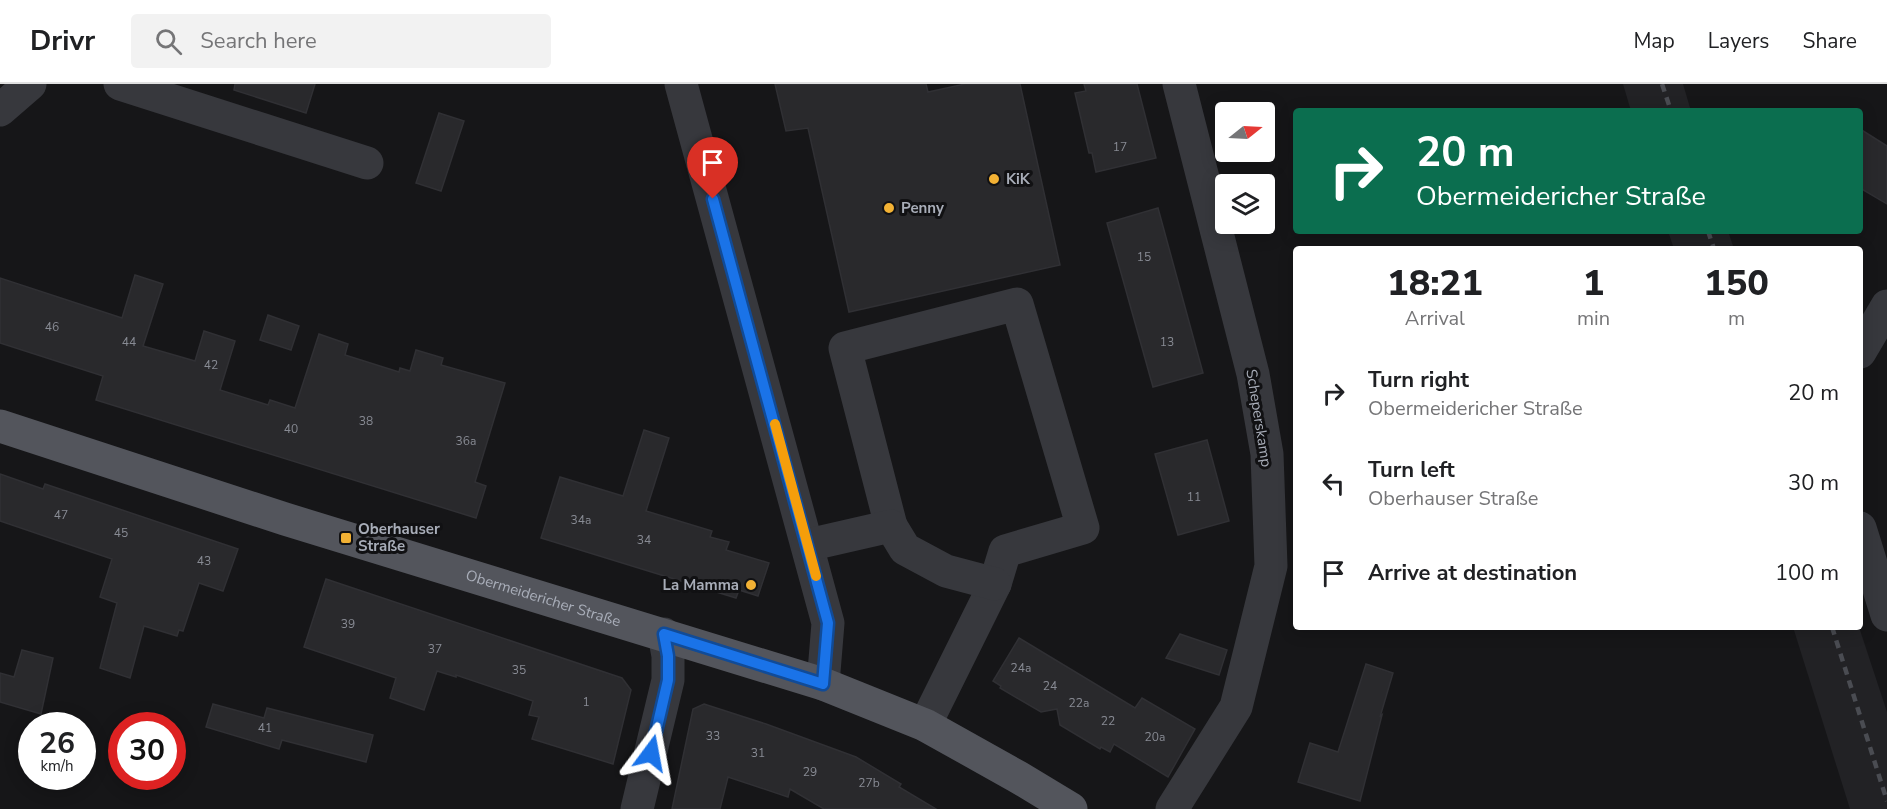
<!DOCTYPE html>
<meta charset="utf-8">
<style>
:root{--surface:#fff;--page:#f2f2f2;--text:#202124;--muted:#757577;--line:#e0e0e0}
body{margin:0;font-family:"Nunito Sans",sans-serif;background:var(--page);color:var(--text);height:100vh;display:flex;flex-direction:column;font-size:22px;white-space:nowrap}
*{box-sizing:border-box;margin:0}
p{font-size:20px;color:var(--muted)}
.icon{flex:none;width:33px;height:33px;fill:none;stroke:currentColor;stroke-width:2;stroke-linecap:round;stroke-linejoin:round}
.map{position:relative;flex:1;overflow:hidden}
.panel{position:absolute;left:1293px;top:162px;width:570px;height:384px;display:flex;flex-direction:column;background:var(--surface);border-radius:6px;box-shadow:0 3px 15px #0003}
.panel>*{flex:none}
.hud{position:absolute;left:1293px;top:24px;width:570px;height:126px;border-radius:6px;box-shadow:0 3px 15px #0003;background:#0b6e4f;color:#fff;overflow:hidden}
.needle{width:39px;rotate:72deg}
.controls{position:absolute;left:1215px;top:18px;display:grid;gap:12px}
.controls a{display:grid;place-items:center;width:60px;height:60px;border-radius:6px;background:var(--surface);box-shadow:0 3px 15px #0003;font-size:30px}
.speed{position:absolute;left:18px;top:628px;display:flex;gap:12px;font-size:30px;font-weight:700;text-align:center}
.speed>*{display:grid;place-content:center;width:78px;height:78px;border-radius:50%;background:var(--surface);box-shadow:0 3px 15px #0003;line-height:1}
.speed small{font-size:15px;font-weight:400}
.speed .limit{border:9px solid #d22;background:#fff;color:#111}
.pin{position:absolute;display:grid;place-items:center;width:51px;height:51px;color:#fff;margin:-62px -26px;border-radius:50% 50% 50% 0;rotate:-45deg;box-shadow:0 0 6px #0007}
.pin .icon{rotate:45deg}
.me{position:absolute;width:66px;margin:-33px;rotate:13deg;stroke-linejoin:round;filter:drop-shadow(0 0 4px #0008)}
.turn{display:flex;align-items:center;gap:21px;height:126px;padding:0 24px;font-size:27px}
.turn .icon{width:78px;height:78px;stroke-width:2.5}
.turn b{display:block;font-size:42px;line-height:51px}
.eta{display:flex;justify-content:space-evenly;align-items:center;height:102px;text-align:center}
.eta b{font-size:36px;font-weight:800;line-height:42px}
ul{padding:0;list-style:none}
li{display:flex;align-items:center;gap:18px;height:90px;padding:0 24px}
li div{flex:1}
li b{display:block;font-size:22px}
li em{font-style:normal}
header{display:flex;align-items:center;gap:36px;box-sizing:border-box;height:84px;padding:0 30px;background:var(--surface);border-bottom:2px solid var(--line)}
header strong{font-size:28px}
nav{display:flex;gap:33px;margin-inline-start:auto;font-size:21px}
.search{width:420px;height:54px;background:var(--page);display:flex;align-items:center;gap:15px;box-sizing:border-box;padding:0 21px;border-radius:6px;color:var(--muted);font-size:22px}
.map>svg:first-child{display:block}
.built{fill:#222225}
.building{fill:#29292c;stroke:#303034;stroke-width:1.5}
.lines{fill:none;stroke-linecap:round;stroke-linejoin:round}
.minor{stroke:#37383d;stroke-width:33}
.major{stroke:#53555c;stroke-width:33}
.rail{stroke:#4a4c52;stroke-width:4.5;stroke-dasharray:8 6;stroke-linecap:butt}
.route-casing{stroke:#114b97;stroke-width:15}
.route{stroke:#1a73e8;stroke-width:10}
.slow{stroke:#f59e0b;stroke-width:10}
.poi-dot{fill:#f2b134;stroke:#111113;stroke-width:2}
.labels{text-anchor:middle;stroke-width:6;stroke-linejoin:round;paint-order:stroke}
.number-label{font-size:12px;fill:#888b94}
.poi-label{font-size:15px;font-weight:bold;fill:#a8adb8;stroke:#111113;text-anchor:start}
.street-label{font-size:15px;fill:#a8adb8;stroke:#111113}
</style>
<header>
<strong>Drivr</strong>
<div class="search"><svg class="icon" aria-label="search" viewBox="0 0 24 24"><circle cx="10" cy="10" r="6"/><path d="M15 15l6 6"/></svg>Search here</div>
<nav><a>Map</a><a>Layers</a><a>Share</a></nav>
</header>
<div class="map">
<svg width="1887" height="725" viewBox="0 0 1887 725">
<rect width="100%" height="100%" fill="#161618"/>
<g class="built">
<polygon points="1623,0 1683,0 1691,27 1631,27"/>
<polygon points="1668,147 1728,147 1734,165 1674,165"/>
<polygon points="1793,543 1859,543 1887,628 1887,725 1850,725"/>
</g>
<g class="building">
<polygon points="235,0 315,0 306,29 234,6"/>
<polygon points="775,0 926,0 928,8 965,0 1020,0 1060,181 849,228 808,44 786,47"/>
<polygon points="1084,0 1137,0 1156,74 1096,88 1092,69 1089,69 1075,9 1086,7"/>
<polygon points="439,29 464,37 441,107 416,99"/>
<polygon points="1860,45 1887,62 1887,120 1860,104"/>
<polygon points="1158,124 1203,289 1153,303 1107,139"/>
<polygon points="135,191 163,200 143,262 195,277 204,247 235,257 220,306 268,321 270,316 295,324 319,250 348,260 345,271 399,288 400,284 410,287 416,266 443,274 441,281 505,299 475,398 486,402 476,434 96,316 103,292 0,259 0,194 122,234"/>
<polygon points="268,231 299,242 291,266 260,256"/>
<polygon points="644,346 669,354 646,427 712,447 710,453 729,458 726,466 769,479 758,512 739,506 736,514 541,454 560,393 623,412"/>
<polygon points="1207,356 1229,437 1178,451 1155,370"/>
<polygon points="0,390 43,405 45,400 238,465 223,507 199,499 183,547 179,546 177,552 144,542 130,594 100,584 117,519 100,513 112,475 0,437"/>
<polygon points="326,495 622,594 631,606 613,680 532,655 539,633 529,631 533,617 456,591 456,593 437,587 424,626 390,614 396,594 304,563"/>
<polygon points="1180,550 1227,566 1219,591 1166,574"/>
<polygon points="1019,554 1135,624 1142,614 1195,645 1168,693 1114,660 1110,668 1101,663 1100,665 1060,641 1057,625 1041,628 1000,604 1001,602 993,597"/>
<polygon points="22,566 53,574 41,630 0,618 0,589 14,593"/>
<polygon points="1366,580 1393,589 1380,633 1382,631 1360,717 1298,698 1310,659 1338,668"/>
<polygon points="213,620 264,634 267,624 373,651 366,678 282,656 279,665 206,643"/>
<polygon points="704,620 766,640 856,673 901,700 899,703 936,725 824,725 790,705 788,713 728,693 720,725 672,725 693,625"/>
</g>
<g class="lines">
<g class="minor">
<polyline points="120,0 367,79"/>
<polyline points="681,0 828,539 823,600"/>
<polyline points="0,26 30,0"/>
<polyline points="1860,268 1887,222"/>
<polyline points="891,442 845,264 1017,220 1083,444 1005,467 995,500 925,641"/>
<polyline points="1860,444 1887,531"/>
<polyline points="808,461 891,442 905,465 946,487 995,500"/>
<polyline points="637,725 668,596 668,572 664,550"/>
<polyline points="1172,725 1236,623 1271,482 1267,370 1253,290 1179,0"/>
</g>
<path class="major" id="s1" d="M0,342L285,435L823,600L925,641L1018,693L1071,725"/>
<g class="rail">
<polyline points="1662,0 1671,27"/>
<polyline points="1708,147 1714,165"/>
<polyline points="1832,543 1887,717"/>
</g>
</g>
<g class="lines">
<defs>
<polyline id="route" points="651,669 668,596 668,572 664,550 823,600 828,539 713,115"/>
</defs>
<use href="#route" class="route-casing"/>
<use href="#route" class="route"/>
<polyline class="slow" points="775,340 816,492"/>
</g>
<g class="poi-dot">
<circle cx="994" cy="95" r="6"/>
<circle cx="889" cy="124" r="6"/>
<rect x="340" y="448" width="12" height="12" rx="3"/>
<circle cx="751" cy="501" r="6"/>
</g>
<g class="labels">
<g class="number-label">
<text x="1120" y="67">17</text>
<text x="1144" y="177">15</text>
<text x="52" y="247">46</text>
<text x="129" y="262">44</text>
<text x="1167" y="262">13</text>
<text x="211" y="285">42</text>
<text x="366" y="341">38</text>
<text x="291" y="349">40</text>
<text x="466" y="361">36a</text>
<text x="1194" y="417">11</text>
<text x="61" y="435">47</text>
<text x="581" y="440">34a</text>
<text x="121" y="453">45</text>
<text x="644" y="460">34</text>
<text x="204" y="481">43</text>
<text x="348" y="544">39</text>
<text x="435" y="569">37</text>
<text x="1021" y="588">24a</text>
<text x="519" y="590">35</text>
<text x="1050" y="606">24</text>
<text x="586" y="622">1</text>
<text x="1079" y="623">22a</text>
<text x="1108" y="641">22</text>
<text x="265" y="648">41</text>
<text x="713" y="656">33</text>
<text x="1155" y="657">20a</text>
<text x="758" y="673">31</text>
<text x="810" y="692">29</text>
<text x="869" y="703">27b</text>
</g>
<g class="poi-label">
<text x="1006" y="100">KiK</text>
<text x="901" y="129">Penny</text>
<text x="358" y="450">Oberhauser<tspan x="358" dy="17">Straße</tspan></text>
<text x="739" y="506" text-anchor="end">La Mamma</text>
</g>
<g class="street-label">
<text transform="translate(1259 334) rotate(81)" y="5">Scheperskamp</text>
<text dy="5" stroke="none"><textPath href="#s1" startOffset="570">Obermeidericher Straße</textPath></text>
</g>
</g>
</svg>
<div class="controls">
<a><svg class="needle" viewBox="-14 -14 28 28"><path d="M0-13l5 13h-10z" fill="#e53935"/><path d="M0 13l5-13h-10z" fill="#757577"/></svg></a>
<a><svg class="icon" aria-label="layers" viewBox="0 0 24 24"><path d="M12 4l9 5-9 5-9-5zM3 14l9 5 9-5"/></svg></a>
</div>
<div class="speed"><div>26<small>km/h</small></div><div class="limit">30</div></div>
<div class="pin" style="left:713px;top:115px;background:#d93025"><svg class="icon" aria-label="arrive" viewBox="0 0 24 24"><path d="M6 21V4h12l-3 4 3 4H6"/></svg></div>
<svg class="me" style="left:651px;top:669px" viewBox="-20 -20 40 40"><path d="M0-17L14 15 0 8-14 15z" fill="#1a73e8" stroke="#fff" stroke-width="4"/></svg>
<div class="hud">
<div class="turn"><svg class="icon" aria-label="right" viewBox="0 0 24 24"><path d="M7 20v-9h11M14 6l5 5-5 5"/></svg><div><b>20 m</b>Obermeidericher Straße</div></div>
</div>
<section class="panel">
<div class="eta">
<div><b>18:21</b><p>Arrival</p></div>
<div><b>1</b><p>min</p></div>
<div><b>150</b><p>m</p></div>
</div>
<ul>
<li><svg class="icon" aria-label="right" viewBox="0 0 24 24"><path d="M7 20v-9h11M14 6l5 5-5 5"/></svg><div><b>Turn right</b><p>Obermeidericher Straße</p></div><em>20 m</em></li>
<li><svg class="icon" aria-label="left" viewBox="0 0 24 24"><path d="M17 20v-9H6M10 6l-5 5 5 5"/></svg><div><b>Turn left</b><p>Oberhauser Straße</p></div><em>30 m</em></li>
<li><svg class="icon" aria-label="arrive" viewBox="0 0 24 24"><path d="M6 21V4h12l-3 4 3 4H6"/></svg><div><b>Arrive at destination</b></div><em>100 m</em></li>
</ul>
</section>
</div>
